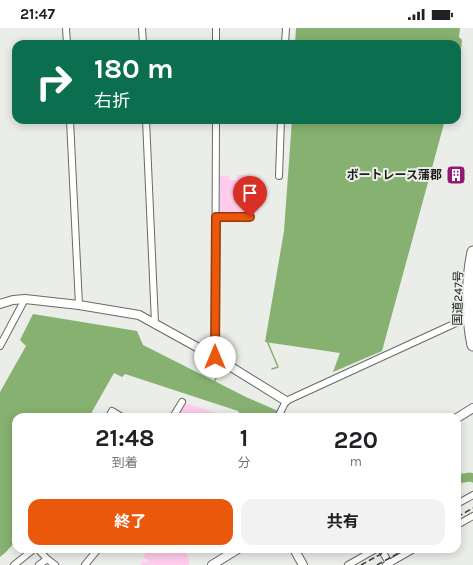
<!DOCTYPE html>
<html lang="ja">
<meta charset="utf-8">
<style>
:root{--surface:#fff;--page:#f2f2f2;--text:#202124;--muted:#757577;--accent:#ea580c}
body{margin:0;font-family:Karla,"Noto Sans JP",sans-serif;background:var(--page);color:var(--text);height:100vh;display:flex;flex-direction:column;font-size:15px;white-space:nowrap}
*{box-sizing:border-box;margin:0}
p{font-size:13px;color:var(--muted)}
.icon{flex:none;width:22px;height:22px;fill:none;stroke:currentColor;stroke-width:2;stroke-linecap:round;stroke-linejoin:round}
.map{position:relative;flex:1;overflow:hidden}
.details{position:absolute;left:12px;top:385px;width:449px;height:140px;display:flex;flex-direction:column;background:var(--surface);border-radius:12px;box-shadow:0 2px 10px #0003}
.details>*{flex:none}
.guide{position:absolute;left:12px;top:12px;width:449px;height:84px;border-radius:12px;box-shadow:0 2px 10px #0003;background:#0b6e4f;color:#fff;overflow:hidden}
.pin{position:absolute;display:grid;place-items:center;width:34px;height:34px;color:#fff;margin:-41px -17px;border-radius:50% 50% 50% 0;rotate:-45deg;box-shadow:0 0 4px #0007}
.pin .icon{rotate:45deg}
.me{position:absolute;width:44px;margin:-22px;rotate:0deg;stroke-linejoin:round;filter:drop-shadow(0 0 3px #0008)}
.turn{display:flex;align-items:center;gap:14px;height:84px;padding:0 16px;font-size:18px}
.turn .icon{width:52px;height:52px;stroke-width:2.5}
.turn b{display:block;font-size:28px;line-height:34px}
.eta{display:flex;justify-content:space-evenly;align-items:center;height:68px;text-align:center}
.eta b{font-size:24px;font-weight:700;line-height:28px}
.action{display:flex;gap:8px;margin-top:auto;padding:8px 16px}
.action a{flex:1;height:46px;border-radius:12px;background:var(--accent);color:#fff;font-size:16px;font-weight:700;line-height:46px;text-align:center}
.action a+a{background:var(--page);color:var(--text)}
.status{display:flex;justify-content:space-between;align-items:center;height:28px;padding:0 20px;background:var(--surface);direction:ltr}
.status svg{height:11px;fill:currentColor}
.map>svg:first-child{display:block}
.green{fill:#ffccec}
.water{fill:#87b170}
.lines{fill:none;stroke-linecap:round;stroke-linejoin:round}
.stream{stroke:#87b170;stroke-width:1.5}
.river{stroke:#87b170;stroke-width:9}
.street-casing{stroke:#676a66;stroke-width:8}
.secondary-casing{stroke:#676a66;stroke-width:10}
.highway-casing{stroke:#676a66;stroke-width:13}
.street{stroke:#fff;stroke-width:6}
.secondary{stroke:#fff;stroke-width:8}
.highway{stroke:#fff;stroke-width:11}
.rail{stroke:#383938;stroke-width:1.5;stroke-dasharray:6 3;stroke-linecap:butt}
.route-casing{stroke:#983908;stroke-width:10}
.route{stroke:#ea580c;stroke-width:7}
.labels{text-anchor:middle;stroke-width:4;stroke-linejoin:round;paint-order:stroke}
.poi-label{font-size:12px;font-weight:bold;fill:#1d1e1d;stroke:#eaede8;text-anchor:end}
.street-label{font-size:12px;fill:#1d1e1d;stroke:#eaede8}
</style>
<div class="status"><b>21:47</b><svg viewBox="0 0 49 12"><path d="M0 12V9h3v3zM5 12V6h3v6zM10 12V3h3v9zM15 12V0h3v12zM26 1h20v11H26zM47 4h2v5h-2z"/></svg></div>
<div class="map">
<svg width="473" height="537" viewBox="0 0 473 537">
<rect width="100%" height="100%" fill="#eaede8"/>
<g class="green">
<polygon points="237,147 250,147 250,189 220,187 220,148 229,148 229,152 237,152"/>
<polygon points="185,375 220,386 218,389 177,389"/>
<polygon points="146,521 184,521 189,532 189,537 141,537 143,533 147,535 149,532 143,530 147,522"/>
</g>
<g class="water">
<polygon points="296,0 460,0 459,9 462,12 459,40 457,47 457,16 295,16"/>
<polygon points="292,92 445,92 382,323 333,344 340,325 265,314 284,203"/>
<polygon points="33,286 137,303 143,317 246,369 292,389 242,389 238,383 125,346 122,349 114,345 89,389 16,389 16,513 5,525 0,529 0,364 26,318 20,312"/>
</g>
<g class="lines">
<g class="stream">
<polyline points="268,313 268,315 278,339 272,341"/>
<polyline points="215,353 216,350"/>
</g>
<polyline class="river" points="457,451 470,449 473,450"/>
<defs>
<g id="street">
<polyline points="66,0 67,16"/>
<polyline points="142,0 143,16"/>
<polyline points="216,0 216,16"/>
<polyline points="285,16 286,0"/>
<polyline points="70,92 79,277"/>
<polyline points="146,92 155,295"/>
<polyline points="279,148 281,92"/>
<polyline points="216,189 250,189"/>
<polyline points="0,318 25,271"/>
<polyline points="215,329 216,92"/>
<polyline points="109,389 112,383 122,389"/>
<polyline points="173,389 182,374"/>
<polyline points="278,389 286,373 469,289"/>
<polyline points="457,476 473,467"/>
<polyline points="457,497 473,488"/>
<polyline points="38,521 47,531 55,537"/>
<polyline points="381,521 389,535"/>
<polyline points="14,537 34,521"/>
<polyline points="39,537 47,531"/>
<polyline points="85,537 98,521"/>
<polyline points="348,537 376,521"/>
<polyline points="386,537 414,521"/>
</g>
<g id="secondary">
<polyline points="0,276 13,272 25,271 79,277 139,287 215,329 286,373"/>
<polyline points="457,390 473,380"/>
<polyline points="294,521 303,537"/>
<polyline points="212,537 238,521"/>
</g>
<path id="highway" d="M473,224C467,251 467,290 473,317"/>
</defs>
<use href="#street" class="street-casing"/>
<use href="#secondary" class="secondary-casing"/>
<use href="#highway" class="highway-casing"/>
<use href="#street" class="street"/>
<use href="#secondary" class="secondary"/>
<use href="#highway" class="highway"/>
<g class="rail">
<polyline points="457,489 473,480"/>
<polyline points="361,537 390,521"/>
<polyline points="377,537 406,521"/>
</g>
</g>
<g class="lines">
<defs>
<polyline id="route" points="215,329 216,189 250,189"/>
</defs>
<use href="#route" class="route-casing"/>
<use href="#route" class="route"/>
</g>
<defs>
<symbol id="building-square" viewBox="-11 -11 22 22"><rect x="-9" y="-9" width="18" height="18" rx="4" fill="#931875" stroke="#eaede8"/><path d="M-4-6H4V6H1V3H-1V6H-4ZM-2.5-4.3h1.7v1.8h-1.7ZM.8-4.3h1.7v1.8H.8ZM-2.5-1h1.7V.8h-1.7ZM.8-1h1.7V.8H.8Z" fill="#fff"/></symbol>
</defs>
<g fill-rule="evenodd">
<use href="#building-square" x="445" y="136" width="22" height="22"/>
</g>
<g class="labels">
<g class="poi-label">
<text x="442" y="151">ボートレース蒲郡</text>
</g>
<g class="street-label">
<text transform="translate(458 270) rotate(-89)" y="4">国道247号</text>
</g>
</g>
</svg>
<div class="pin" style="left:250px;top:189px;background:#d93025"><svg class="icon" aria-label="arrive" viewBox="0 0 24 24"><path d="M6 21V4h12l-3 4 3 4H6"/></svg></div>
<svg class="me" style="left:215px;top:329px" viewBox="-20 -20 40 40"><circle r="19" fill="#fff"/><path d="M0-13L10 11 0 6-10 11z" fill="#ea580c"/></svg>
<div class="guide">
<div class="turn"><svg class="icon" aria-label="right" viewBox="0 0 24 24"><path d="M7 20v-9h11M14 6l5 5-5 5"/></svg><div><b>180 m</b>右折</div></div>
</div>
<section class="details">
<div class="eta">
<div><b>21:48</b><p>到着</p></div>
<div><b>1</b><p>分</p></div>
<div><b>220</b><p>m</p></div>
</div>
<div class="action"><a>終了</a><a>共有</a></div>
</section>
</div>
